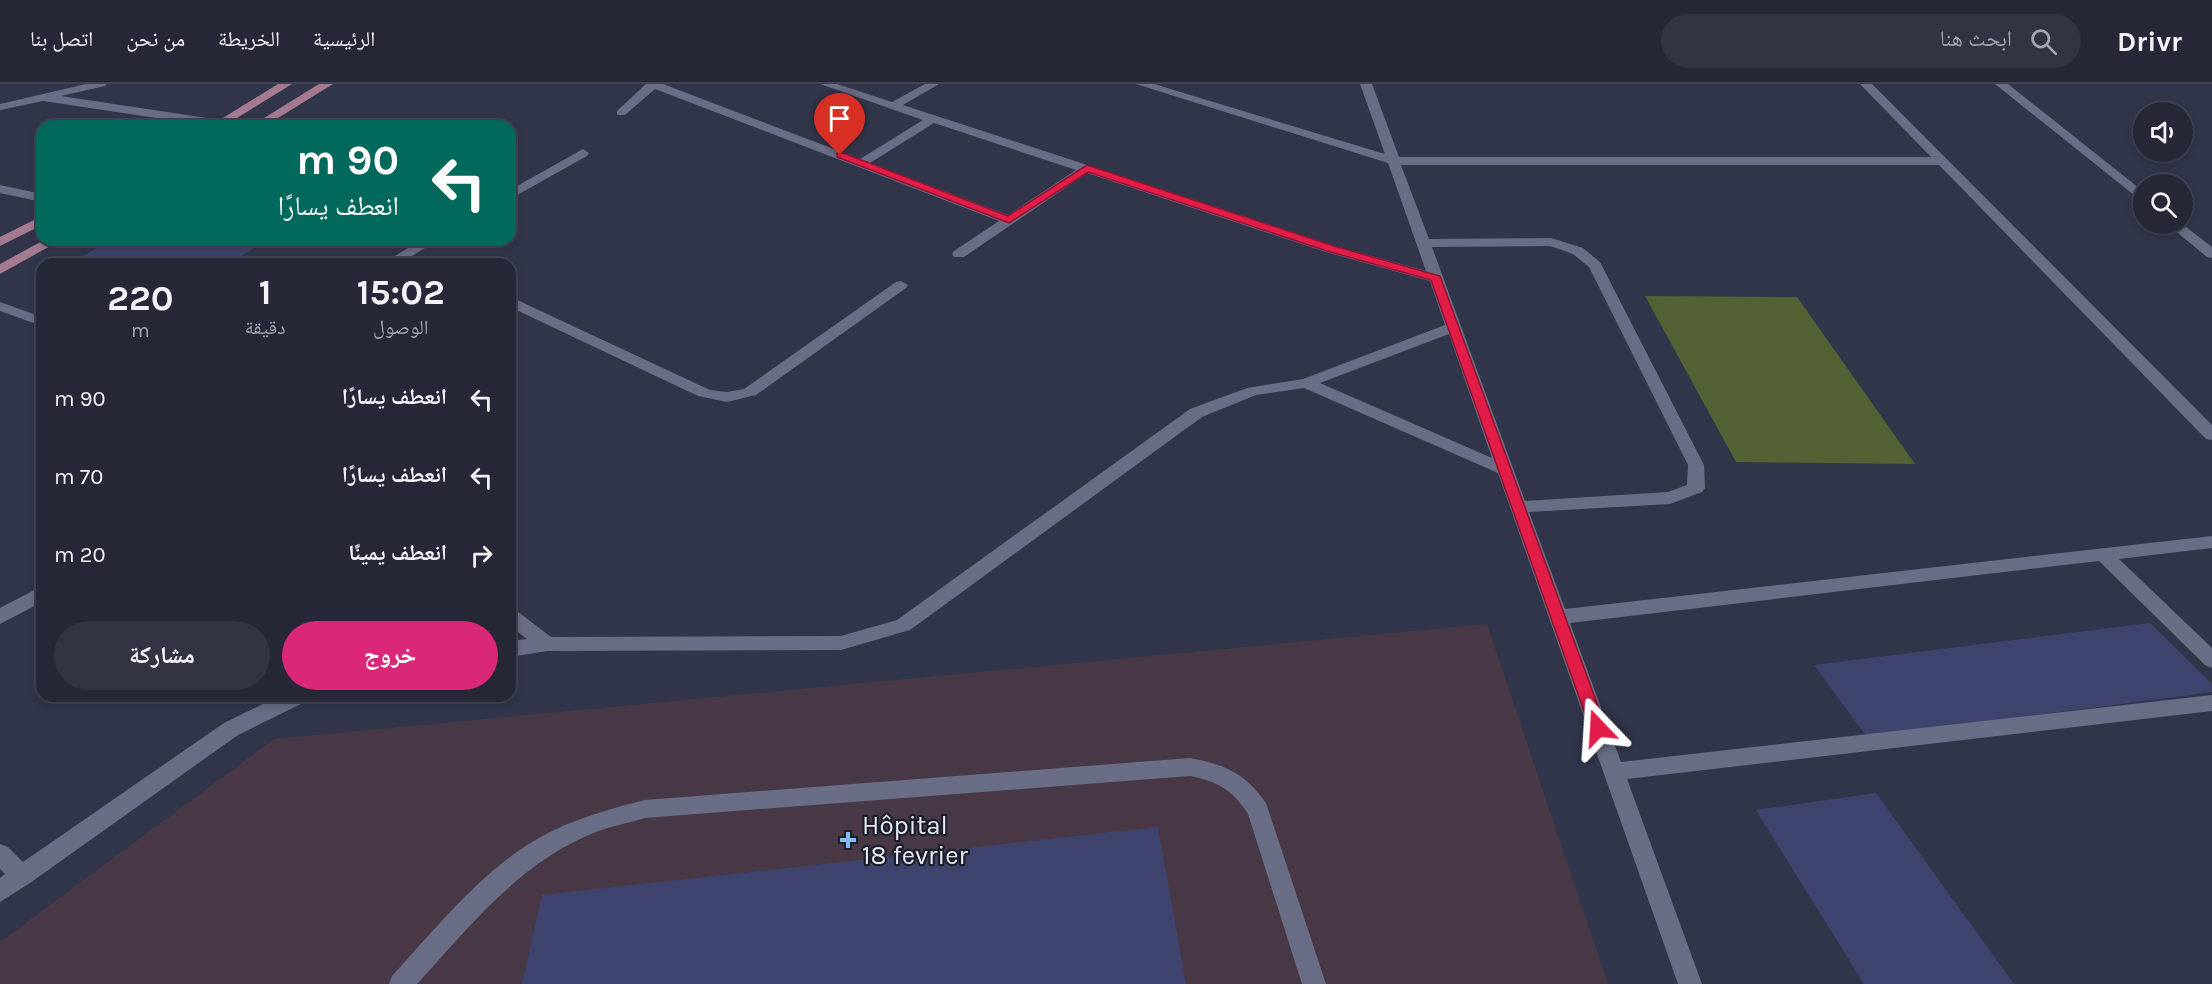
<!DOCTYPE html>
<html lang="ar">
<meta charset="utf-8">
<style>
:root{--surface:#262838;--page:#323443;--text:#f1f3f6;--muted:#a4a6ae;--line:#424453;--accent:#db2777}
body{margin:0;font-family:Karla,"Noto Naskh Arabic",sans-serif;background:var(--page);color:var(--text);direction:rtl;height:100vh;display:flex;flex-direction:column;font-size:22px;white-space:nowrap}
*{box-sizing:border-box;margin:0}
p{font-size:20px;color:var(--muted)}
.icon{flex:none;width:33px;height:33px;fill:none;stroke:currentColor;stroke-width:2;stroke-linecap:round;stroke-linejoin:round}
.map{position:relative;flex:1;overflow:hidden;direction:ltr}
.side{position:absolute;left:36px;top:174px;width:480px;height:444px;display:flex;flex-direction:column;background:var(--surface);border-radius:18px;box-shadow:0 3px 9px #0003,0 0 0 2px var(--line);direction:rtl}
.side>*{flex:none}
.guide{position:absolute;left:36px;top:36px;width:480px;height:126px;border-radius:18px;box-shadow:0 3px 9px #0003,0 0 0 2px var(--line);direction:rtl;background:#00695c;color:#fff;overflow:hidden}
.tools{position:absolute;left:2133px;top:18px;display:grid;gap:12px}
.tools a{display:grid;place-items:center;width:60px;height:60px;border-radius:50%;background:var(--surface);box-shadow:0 3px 9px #0003,0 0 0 2px var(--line);font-size:30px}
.pin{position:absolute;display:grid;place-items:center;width:51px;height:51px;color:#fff;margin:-62px -26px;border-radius:50% 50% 50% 0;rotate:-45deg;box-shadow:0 0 6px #0007}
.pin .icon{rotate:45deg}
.me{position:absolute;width:66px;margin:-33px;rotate:340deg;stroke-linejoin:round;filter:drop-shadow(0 0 4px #0008)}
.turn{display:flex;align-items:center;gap:21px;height:126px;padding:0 18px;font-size:27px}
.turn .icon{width:78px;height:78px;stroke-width:2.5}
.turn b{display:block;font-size:42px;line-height:51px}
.eta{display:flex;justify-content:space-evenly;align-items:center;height:102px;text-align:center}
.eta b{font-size:36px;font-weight:700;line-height:42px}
.action{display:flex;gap:12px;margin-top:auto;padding:12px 18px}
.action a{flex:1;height:69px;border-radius:36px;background:var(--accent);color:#fff;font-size:24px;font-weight:700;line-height:69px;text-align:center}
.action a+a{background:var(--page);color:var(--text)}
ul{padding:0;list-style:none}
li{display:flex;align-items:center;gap:18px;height:78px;padding:0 18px}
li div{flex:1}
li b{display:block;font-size:22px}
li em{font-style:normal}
header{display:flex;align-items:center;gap:36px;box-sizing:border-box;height:84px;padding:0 30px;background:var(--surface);border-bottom:2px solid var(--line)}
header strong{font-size:28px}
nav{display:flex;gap:33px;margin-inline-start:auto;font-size:21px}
.search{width:420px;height:54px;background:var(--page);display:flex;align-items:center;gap:15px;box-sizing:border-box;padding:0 21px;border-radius:33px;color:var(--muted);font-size:22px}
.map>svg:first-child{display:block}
.commercial{fill:#493946}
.green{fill:#536134}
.building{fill:#3f446e}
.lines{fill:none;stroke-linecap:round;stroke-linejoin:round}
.minor{fill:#696d85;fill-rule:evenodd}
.major{fill:#a37a8f;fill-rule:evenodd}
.route{fill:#e11d48;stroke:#92132f;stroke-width:1.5}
.poi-dot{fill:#85bbfb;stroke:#1c1e28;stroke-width:2}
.labels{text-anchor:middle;stroke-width:4.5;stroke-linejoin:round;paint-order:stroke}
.near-poi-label{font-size:26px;fill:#e4e7f5;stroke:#1c1e28;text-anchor:start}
</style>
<header>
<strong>Drivr</strong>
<div class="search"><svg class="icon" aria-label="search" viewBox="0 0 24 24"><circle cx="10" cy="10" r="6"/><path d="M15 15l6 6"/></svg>ابحث هنا</div>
<nav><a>الرئيسية</a><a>الخريطة</a><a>من نحن</a><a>اتصل بنا</a></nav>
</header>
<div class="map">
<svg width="2212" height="900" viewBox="0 0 2212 900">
<rect width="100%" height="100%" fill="#32364a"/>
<polygon class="commercial" points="1487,540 1608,900 0,900 0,858 274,655"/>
<polygon class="green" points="1645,212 1797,213 1915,380 1736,378"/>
<g class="building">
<polygon points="111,156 266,156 229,180 120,180 83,172"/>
<polygon points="2150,539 2212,600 2212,608 1867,653 1814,581"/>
<polygon points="1876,709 2014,900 1864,900 1756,726"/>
<polygon points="1158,743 1186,900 522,900 542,811"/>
</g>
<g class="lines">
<g class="minor">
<polygon points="86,0 107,0 105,2 61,12 220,36 226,40 225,42 210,42 43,17 0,26 0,20"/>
<path d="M646,0H663L860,75L923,36L820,0H837L892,18L925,0H939L903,21L1336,162L1426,187L1388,79L1136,0H1154L1385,70L1360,0H1372L1399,73H1931L1860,0H1872L2212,341V356L2206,355L1939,81H1401L1429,155L1551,154L1583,164L1600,178L1704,381L1705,404L1702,408L1670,420L1529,428L1565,525L2212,452V464L2119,475L2212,564V584L2205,581L2099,477L1570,539L1621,678L2212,611V627L1627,695L1702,900H1678L1498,389L1304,304L1256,311L1202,333L910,546L841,566L547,567L510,573V557L527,555L510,542V525L517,527L551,553L841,552L897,536L1190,325L1247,304L1303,295L1445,241L1430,197L1326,168L1087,89L964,173H954L952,170L954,167L999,137L655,5L625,31H617V27ZM934,39L1076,86L1008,131L870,79ZM1550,162L1573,170L1589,183L1688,381L1687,401L1668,408L1525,417L1432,163ZM1449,250L1492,374L1320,299Z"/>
<polygon points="1995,0 2008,0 2144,108 2144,119"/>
<polygon points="583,65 589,69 587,72 510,115 510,106"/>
<polygon points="0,101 42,110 42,118 0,109"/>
<polygon points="2167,140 2182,140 2212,163 2212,174 2207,173"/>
<polygon points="421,156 438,156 399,180 382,180"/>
<polygon points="901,197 908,201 906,204 756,311 727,318 698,312 510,223 510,214 515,215 710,306 727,308 744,305 896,198"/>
<polygon points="0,218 42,233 42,242 0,227"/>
<polygon points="42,502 42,518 0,540 0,524"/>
<polygon points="279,612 308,612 305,618 238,651 30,799 0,818 0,794 5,790 0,785 0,760 8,763 23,778 224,639"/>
<path d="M1190,674C1226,681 1245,689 1266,719L1326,900H1302L1248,730C1233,706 1217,697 1190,692L645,734C629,739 611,742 596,748C521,777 470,842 417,900H389L392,892C440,840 489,777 554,746C584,732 614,724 645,716Z"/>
</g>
<g class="major">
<polygon points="278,0 292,0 224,42 210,42"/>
<polygon points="319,0 333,0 265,42 251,42"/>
<polygon points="42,132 42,141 0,162 0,153"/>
<polygon points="44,156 61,156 0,190 0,180"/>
</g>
</g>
<polygon class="route" points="837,69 843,69 1008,132 1087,81 1334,162 1440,192 1606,644 1603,648 1598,650 1592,648 1590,644 1431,196 1327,167 1088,88 1009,139 837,73"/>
<path class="poi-dot" d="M845 747h6v6h6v6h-6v6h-6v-6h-6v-6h6z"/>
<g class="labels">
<g class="near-poi-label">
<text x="862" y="750">Hôpital<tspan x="862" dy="30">18 fevrier</tspan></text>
</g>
</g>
</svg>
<div class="tools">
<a><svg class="icon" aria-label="sound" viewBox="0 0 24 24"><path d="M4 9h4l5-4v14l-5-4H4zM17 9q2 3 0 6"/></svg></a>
<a><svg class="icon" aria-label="search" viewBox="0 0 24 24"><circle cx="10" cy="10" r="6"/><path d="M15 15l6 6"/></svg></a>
</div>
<div class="pin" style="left:840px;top:71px;background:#d93025"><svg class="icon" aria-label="arrive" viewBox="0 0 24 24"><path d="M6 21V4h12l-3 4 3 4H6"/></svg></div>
<svg class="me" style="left:1598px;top:644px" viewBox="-20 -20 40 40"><path d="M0-17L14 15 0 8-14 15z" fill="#e11d48" stroke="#fff" stroke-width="4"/></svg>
<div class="guide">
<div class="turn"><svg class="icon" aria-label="left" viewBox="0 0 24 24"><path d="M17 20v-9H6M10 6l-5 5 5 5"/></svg><div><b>90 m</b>انعطف يسارًا</div></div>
</div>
<section class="side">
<div class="eta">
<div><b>15:02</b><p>الوصول</p></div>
<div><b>1</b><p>دقيقة</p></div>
<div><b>220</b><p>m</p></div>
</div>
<ul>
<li><svg class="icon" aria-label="left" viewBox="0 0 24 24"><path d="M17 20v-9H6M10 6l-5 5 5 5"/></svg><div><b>انعطف يسارًا</b></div><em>90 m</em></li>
<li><svg class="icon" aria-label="left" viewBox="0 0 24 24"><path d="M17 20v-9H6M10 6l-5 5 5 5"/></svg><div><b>انعطف يسارًا</b></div><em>70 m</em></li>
<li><svg class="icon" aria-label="right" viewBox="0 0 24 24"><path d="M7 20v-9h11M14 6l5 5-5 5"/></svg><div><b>انعطف يمينًا</b></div><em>20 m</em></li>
</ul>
<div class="action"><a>خروج</a><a>مشاركة</a></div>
</section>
</div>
